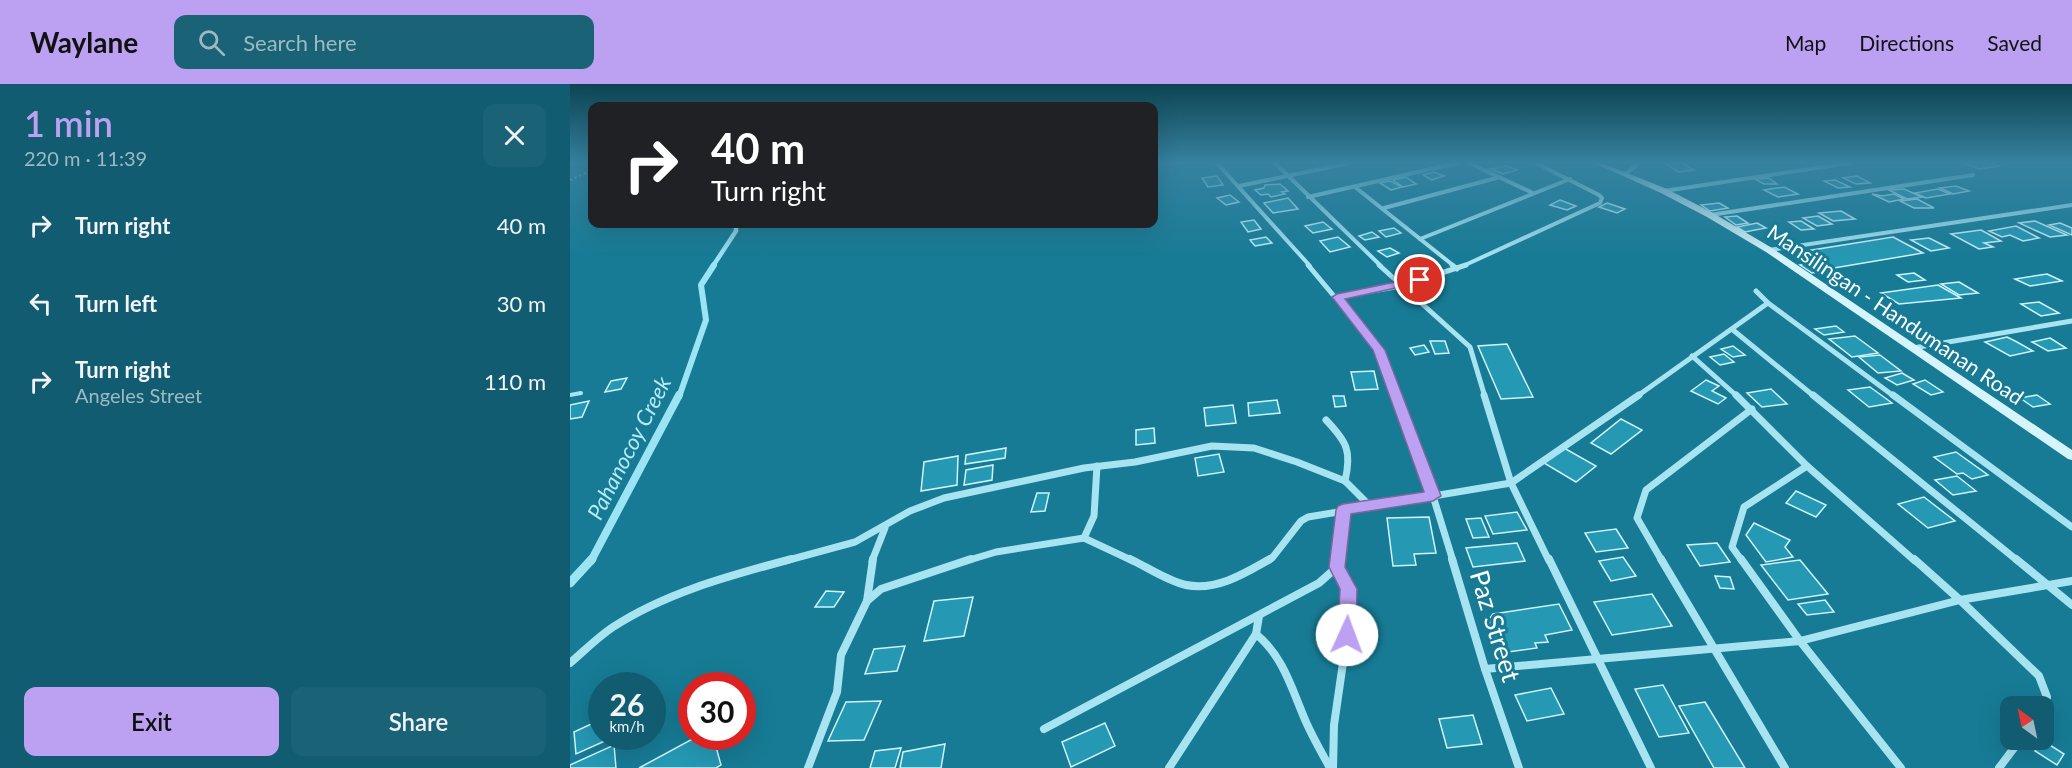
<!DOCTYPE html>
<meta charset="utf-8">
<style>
:root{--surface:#115c70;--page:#1a6275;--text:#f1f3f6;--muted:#9cbac3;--accent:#bca0f2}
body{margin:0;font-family:Lato,sans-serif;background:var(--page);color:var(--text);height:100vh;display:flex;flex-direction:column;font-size:22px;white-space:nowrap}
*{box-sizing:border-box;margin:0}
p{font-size:20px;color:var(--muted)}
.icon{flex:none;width:33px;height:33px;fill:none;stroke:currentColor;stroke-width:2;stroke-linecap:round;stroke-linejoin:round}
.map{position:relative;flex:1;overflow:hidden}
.sheet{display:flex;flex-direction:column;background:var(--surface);width:570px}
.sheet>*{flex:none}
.top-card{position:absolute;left:18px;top:18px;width:570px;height:126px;border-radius:12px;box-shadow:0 6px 24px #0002;background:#202124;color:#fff;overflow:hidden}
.needle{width:39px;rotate:327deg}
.controls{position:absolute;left:1430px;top:612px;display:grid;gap:12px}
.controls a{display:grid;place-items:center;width:54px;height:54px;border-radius:12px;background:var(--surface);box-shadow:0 6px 24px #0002;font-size:30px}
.speed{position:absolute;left:18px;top:588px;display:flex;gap:12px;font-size:30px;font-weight:700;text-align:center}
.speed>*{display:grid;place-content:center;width:78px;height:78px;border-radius:50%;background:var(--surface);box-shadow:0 6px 24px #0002;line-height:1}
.speed small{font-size:15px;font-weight:400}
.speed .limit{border:9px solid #d22;background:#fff;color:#111}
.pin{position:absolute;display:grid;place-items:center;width:51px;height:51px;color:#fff;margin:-26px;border:3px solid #fff;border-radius:50%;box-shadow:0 2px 6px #0007}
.me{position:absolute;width:66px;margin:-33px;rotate:2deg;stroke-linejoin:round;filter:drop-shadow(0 0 4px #0008)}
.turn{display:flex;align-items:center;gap:21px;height:126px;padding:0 24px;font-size:27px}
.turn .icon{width:78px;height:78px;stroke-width:2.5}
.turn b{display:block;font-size:42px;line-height:51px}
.round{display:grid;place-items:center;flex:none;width:63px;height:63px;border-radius:12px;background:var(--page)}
.headline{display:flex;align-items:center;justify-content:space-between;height:102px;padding:0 24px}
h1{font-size:36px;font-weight:600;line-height:45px;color:var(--accent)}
.primary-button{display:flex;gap:12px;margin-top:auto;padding:12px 24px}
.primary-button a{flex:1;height:69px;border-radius:12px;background:var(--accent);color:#111;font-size:24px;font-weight:600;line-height:69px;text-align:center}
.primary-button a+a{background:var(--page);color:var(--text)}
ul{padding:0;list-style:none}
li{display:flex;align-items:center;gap:18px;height:78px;padding:0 24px}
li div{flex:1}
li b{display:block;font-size:22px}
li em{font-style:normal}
header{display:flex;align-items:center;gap:36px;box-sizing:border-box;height:84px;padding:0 30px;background:var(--accent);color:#111}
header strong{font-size:28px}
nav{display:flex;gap:33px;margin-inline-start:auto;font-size:21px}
.search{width:420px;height:54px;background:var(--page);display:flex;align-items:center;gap:15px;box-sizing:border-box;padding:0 21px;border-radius:12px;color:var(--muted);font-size:22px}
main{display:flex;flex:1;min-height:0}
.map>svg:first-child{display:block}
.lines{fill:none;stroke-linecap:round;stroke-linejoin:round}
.stream-far3{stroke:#9ae4f3;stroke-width:4.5}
.stream-far2{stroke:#9ae4f3;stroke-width:6}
.stream-far1{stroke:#9ae4f3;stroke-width:8}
.stream{stroke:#9ae4f3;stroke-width:9}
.building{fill:#2598b3;stroke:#cff3fc;stroke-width:1.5}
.path{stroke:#a8e3f1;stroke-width:2;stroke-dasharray:2 3;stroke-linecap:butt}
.lane{stroke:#a8e3f1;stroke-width:4}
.street-far3{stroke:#a8e3f1;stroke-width:4}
.street-far2{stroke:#a8e3f1;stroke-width:5}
.street-far1{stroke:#a8e3f1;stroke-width:7}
.street{stroke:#a8e3f1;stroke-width:8}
.secondary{fill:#d6f4fb;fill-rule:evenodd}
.route{fill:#bca0f2;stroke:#7a689d;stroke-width:1.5}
.labels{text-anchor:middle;stroke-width:6;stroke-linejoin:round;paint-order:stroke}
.street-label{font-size:21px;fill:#fff;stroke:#177b95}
.water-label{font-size:22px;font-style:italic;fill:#b4ebf8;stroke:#177b95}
.near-street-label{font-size:26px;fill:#fff;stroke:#177b95}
</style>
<header>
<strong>Waylane</strong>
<div class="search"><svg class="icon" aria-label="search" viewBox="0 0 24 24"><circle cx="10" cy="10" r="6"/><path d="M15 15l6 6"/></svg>Search here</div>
<nav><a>Map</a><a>Directions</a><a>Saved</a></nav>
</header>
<main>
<section class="sheet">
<div class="headline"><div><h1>1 min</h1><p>220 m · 11:39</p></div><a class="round"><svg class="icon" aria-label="close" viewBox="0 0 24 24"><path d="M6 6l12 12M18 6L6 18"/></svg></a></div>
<ul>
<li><svg class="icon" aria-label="right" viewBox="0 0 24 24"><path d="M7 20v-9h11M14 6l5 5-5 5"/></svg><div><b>Turn right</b></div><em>40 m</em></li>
<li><svg class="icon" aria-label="left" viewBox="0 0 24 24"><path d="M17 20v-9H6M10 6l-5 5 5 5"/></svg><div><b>Turn left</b></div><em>30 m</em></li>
<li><svg class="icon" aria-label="right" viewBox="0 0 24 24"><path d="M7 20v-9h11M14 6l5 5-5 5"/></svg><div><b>Turn right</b><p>Angeles Street</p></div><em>110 m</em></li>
</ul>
<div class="primary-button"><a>Exit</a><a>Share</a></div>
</section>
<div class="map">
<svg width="1502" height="684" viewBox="0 0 1502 684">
<rect width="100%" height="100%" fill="#177b95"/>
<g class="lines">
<polyline class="stream-far3" points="143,182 166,147 166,140"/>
<polyline class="stream-far2" points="109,313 136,236 131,201 144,181"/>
<polyline class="stream-far1" points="21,477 109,311"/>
<polyline class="stream" points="0,499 22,475"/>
</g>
<g class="building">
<polygon points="1095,79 1112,79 1124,86 1108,88"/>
<polygon points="1393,79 1421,79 1430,82 1409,85"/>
<polygon points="937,82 947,86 933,90 920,85"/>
<polygon points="864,88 874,92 862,96 853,91"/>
<polygon points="647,92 653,101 638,103 632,94"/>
<polygon points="1287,92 1300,99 1286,100 1273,94"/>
<polygon points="836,93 846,100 833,103 823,96"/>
<polygon points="1199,94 1207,100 1194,100 1185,95"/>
<polygon points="1265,96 1280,103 1268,104 1254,97"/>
<polygon points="820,97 832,103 821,106 810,99"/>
<polygon points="710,100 718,107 712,108 715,110 701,113 698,110 691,111 685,106 694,104 695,101"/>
<polygon points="1386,102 1399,107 1383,110 1370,104"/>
<polygon points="1214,103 1228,110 1208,113 1194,106"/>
<polygon points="1334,105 1352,113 1337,115 1319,106"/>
<polygon points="1368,105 1380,110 1356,114 1345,109"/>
<polygon points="1302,110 1312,112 1324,110 1334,115 1319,118"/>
<polygon points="660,111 669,118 656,121 647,114"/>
<polygon points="718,114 728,125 703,129 694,119"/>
<polygon points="1347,115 1364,124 1344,124 1330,117"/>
<polygon points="990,116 1006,122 997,126 980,121"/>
<polygon points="1037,119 1055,125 1047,129 1029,123"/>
<polygon points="1149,119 1158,124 1140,127 1131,121"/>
<polygon points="1271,127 1285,135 1263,137 1249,129"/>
<polygon points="1167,132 1178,139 1166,141 1155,133"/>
<polygon points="1248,132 1262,140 1247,142 1233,134"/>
<polygon points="684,136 691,145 678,148 671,138"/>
<polygon points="1231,137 1244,145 1231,146 1219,138"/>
<polygon points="1465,137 1497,151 1480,153 1449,139"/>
<polygon points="753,138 762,145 743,149 735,142"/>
<polygon points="1187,139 1196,144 1175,148 1167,143"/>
<polygon points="1490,139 1502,144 1502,151 1479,141"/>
<polygon points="1446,142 1469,154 1453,157 1440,151 1432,153 1419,147"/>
<polygon points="824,144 831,149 816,153 809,147"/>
<polygon points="1411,146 1431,157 1414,159 1423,163 1409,165 1381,150"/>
<polygon points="802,148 809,153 795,156 789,152"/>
<polygon points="696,153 702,159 685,162 680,156"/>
<polygon points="768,153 780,163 760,168 750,157"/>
<polygon points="1323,153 1353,169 1264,184 1236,167"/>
<polygon points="1359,154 1379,164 1361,167 1341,156"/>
<polygon points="820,164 829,169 817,173 808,167"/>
<polygon points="855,177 864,184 852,187 843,179"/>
<polygon points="1241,179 1254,187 1242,189 1230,181"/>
<polygon points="1344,189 1355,196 1338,198 1327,191"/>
<polygon points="1477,190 1492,197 1460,202 1445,195"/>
<polygon points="1389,198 1408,209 1389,211 1371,200"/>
<polygon points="859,199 869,208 855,212 845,203"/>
<polygon points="1368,201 1391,214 1329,220 1311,209"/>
<polygon points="1469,218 1489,229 1471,232 1451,220"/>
<polygon points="1266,242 1274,248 1254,251 1245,245"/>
<polygon points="1285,252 1308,269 1282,273 1259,255"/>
<polygon points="1437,253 1447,258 1463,267 1440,272 1415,258"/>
<polygon points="1480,254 1496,264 1478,267 1462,258"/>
<polygon points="860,257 875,257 879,269 865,270"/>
<polygon points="937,260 963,313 931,315 908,262"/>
<polygon points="854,261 859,268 845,271 840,264"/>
<polygon points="1163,262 1175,271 1163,273 1151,265"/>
<polygon points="1154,270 1164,278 1150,281 1140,273"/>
<polygon points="1310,271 1331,287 1308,289 1289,273"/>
<polygon points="804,287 808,305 785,306 781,288"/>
<polygon points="1332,289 1344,296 1327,301 1315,294"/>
<polygon points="57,294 51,305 35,308 41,297"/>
<polygon points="1136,296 1149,302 1142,307 1156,314 1148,320 1121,307"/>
<polygon points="1355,296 1373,308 1361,311 1343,300"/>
<polygon points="1300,303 1322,319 1299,323 1278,306"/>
<polygon points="1201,305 1217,320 1192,323 1177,309"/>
<polygon points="1467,311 1480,320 1463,323 1450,314"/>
<polygon points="763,312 774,312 776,322 765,323"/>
<polygon points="707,316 710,329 679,332 678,319"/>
<polygon points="19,317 12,333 0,335 0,321"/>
<polygon points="663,321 666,339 636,342 634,324"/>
<polygon points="1051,335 1072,346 1041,370 1021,359"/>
<polygon points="584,344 585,359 566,361 566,346"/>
<polygon points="436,364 435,374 395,380 396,371"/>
<polygon points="994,364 1026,382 1006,398 974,379"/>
<polygon points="1386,368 1418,391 1402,395 1393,389 1387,390 1364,373"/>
<polygon points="649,370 654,388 628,392 625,374"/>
<polygon points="388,372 387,401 351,407 354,378"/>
<polygon points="423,381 422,396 394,401 396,386"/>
<polygon points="1387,392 1406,407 1383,411 1365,396"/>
<polygon points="1226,407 1256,421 1246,433 1216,419"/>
<polygon points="467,409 479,409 475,427 461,428"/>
<polygon points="1354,413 1385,437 1358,444 1328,420"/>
<polygon points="947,428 957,446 923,450 915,432"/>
<polygon points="859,433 866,469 844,470 846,481 823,482 817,434"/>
<polygon points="911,434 919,453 903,454 896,435"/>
<polygon points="1184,439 1220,456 1215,463 1223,473 1196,478 1176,451"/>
<polygon points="1046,445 1058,464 1026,468 1015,449"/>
<polygon points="947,459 955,477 903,483 896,464"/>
<polygon points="1147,459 1160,478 1130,482 1117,461"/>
<polygon points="1053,473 1066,492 1041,497 1029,477"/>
<polygon points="1230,476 1258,510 1218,516 1191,481"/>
<polygon points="1145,492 1160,493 1164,505 1150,504"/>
<polygon points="256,507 274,508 264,523 245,523"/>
<polygon points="1082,510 1102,542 1042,551 1024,518"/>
<polygon points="403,513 394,552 354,557 364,517"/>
<polygon points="1255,516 1264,528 1237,531 1228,520"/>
<polygon points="989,520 1002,546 975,551 978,558 965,559 967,564 938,568 926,556 919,535 923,530"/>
<polygon points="335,562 327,587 295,590 304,565"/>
<polygon points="1093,601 1119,649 1089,653 1065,605"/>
<polygon points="981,604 994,630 957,637 945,611"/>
<polygon points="311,617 294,656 258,657 276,618"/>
<polygon points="1135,618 1175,684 1144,684 1109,622"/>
<polygon points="903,631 912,660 877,664 869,635"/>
<polygon points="32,635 32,652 36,652 37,656 6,670 4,648"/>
<polygon points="535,639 545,662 501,683 492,658"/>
<polygon points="128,652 143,652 151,681 146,684 69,684"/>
<polygon points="1472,656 1494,670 1487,681 1465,667"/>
<polygon points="375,660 371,684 330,684 333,668"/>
<polygon points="44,661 46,684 0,684 0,681"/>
<polygon points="331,664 325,684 300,684 305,667"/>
</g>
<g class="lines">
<polyline class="path" points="0,96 22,86"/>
<polyline class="lane" points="0,311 11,309"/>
<g class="street-far3">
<polyline points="647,79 740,182"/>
<polyline points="705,79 811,182"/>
<polyline points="899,79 963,109"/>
<polyline points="1055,90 1066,82 1065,79"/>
<polyline points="669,102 780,79"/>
<polyline points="785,103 884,182"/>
<polyline points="1094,107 1279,79"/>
<polyline points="738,113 887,79"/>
<polyline points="814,124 930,93"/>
<polyline points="1140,131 1403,91"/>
<polyline points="850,155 1000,95"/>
<polyline points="1199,166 1502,121"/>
<polyline points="893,182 1030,119 1032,114 1029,111 966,79"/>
</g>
<g class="street-far2">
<polyline points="738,181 809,266 826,313"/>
<polyline points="809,181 900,263 915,313"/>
<polyline points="882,181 887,185"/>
<polyline points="1186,207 1198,219 1325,313"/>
<polyline points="767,213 831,202 896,181"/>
<polyline points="1163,246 1245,313"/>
<polyline points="1343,264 1502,237"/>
<polyline points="1122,272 1168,313"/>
<polyline points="1066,313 1198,219"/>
</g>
<g class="street-far1">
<polyline points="826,311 863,412 883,477"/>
<polyline points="914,311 941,399 979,477"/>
<polyline points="1166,311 1237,382 1345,477"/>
<polyline points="1243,311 1448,477"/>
<polyline points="1323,311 1502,443"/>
<path d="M756,336C777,358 782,367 775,397"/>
<polyline points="514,454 524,432 527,382"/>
<polyline points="215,477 285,458 340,427 374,414 514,384 565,378 642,362 684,364 727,378 775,397 800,422"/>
<polyline points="302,477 315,444"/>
<polyline points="396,477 426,468 514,454 563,477"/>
<polyline points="697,477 702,474 731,437 738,433 941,399 1069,311"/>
<polyline points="768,477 773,426"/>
<polyline points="1092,477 1067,434 1076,406 1182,325"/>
<polyline points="1172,477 1162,463 1174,423 1237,382"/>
</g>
<g class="street">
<path d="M560,475C577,483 597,497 616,501C646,507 674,490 700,475"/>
<polyline points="882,475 915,585 949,684"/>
<polyline points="979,475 1081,684"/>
<polyline points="1091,475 1215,684"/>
<polyline points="1171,475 1230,557 1331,684"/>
<polyline points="1344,475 1390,516 1469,592 1477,613 1473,626"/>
<polyline points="1446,475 1502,521"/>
<polyline points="297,517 303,475"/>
<path d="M686,550C714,573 722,606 736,638C743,654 752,669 760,684"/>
<path d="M0,579C14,567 28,553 43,543C97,508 159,492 221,475"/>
<polyline points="915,585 1230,557 1390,516 1502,497"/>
<polyline points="474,645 749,499 767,483 768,475"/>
<polyline points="238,684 267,608 271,571 297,517 311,505 401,475"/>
<polyline points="599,684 686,550 689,532"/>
<polyline points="763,684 764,641 777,551 778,505 767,483"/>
<polyline points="1429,684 1450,656"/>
</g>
<polygon class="secondary" points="1024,79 1032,79 1097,105 1143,129 1202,164 1502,366 1502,376 1498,375 1196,168 1137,133 1091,109"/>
</g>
<linearGradient id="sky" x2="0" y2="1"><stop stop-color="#0d4452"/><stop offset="0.45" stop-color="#3682a0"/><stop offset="1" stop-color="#3682a0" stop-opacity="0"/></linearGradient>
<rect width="1502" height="174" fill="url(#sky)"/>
<polygon class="route" points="850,193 855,196 853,198 775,215 815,266 871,412 863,417 781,430 775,483 787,505 786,551 783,556 777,559 770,556 768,551 770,505 759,483 766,426 768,422 773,420 854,408 803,266 762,213 767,210"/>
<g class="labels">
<g class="street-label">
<text transform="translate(1325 231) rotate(34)" y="7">Mansilingan - Handumanan Road</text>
</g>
<g class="water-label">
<text transform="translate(59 364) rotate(-63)" y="8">Pahanocoy Creek</text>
</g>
<g class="near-street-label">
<text transform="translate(925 542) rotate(73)" y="9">Paz Street</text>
</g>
</g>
</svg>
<div class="controls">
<a><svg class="needle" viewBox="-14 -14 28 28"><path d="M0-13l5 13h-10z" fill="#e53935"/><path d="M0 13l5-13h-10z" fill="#9cbac3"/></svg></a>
</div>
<div class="speed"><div>26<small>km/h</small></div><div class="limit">30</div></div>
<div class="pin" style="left:850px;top:196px;background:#d93025"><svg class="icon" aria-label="arrive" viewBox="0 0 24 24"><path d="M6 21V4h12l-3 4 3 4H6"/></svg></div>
<svg class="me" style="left:777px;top:551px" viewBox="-20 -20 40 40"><circle r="19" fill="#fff"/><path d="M0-13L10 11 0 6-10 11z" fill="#bca0f2"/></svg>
<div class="top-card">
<div class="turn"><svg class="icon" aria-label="right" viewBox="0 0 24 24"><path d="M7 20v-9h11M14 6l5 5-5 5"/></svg><div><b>40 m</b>Turn right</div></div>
</div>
</div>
</main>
